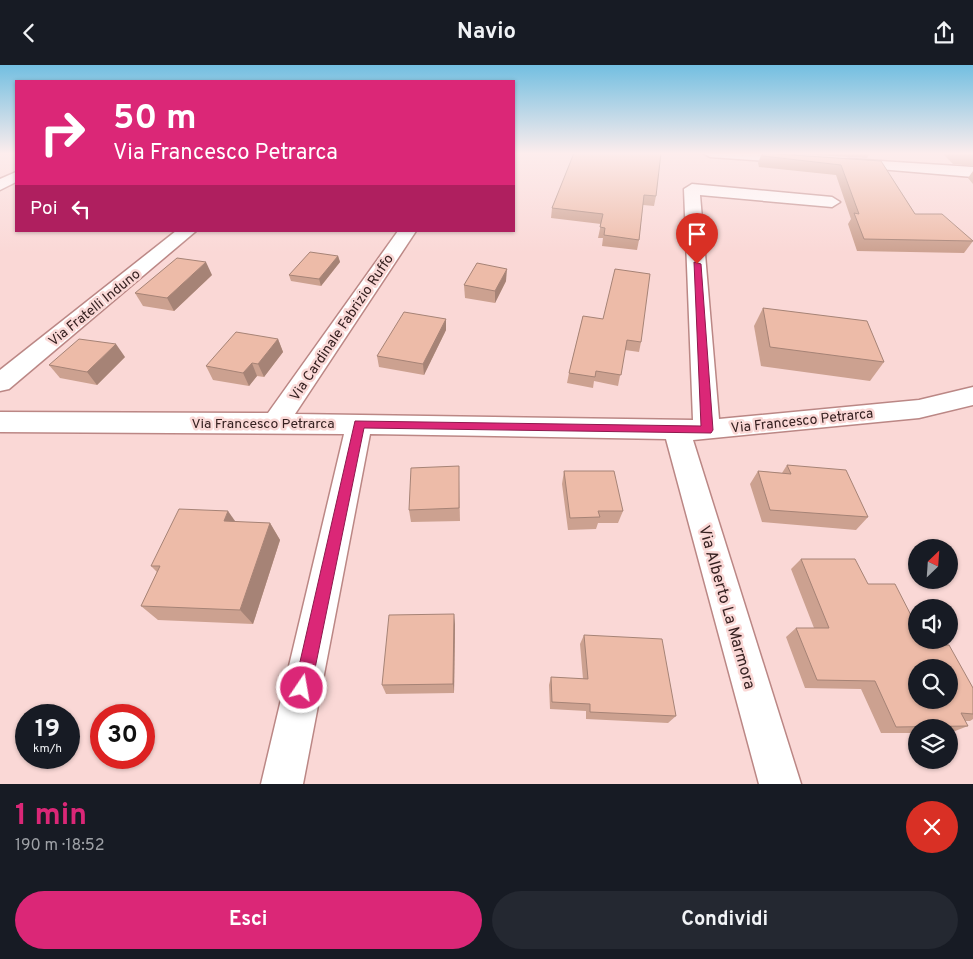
<!DOCTYPE html>
<html lang="it">
<meta charset="utf-8">
<style>
:root{--surface:#171b24;--page:#242831;--text:#f1f3f6;--muted:#9ea1a6;--accent:#db2777}
body{margin:0;font-family:Overpass,sans-serif;background:var(--page);color:var(--text);height:100vh;display:flex;flex-direction:column;font-size:19px;white-space:nowrap}
*{box-sizing:border-box;margin:0}
p{font-size:16px;color:var(--muted)}
.icon{flex:none;width:28px;height:28px;fill:none;stroke:currentColor;stroke-width:2;stroke-linecap:round;stroke-linejoin:round}
.map{position:relative;height:719px;overflow:hidden}
.panel{display:flex;flex-direction:column;background:var(--surface);flex:1}
.panel>*{flex:none}
.top-card{position:absolute;left:15px;top:15px;width:500px;height:152px;border-radius:0px;box-shadow:0 1px 4px #0004;background:#db2777;color:#fff;overflow:hidden}
.needle{width:32px;rotate:25deg}
.fabs{position:absolute;left:908px;top:474px;display:grid;gap:10px}
.fabs a{display:grid;place-items:center;width:50px;height:50px;border-radius:50%;background:var(--surface);box-shadow:0 1px 4px #0004;font-size:25px}
.speed{position:absolute;left:15px;top:639px;display:flex;gap:10px;font-size:25px;font-weight:700;text-align:center}
.speed>*{display:grid;place-content:center;width:65px;height:65px;border-radius:50%;background:var(--surface);box-shadow:0 1px 4px #0004;line-height:1}
.speed small{font-size:12px;font-weight:400}
.speed .limit{border:8px solid #d22;background:#fff;color:#111}
.pin{position:absolute;display:grid;place-items:center;width:42px;height:42px;color:#fff;margin:-51px -21px;border-radius:50% 50% 50% 0;rotate:-45deg;box-shadow:0 0 5px #0007}
.pin .icon{rotate:45deg}
.me{position:absolute;width:55px;margin:-28px;rotate:12deg;stroke-linejoin:round;filter:drop-shadow(0 0 4px #0008)}
.turn{display:flex;align-items:center;gap:18px;height:105px;padding:0 15px;font-size:22px}
.turn .icon{width:65px;height:65px;stroke-width:2.5}
.turn b{display:block;font-size:35px;line-height:42px}
.then{display:flex;align-items:center;height:48px;padding:0 15px;background:#0003;gap:10px;font-size:19px}
.round{display:grid;place-items:center;flex:none;width:52px;height:52px;border-radius:26px;background:var(--page)}
.overview{display:flex;align-items:center;justify-content:space-between;height:85px;padding:0 15px}
h1{font-size:30px;font-weight:700;line-height:38px;color:var(--accent)}
.action{display:flex;gap:10px;margin-top:auto;padding:10px 15px}
.action a{flex:1;height:58px;border-radius:30px;background:var(--accent);color:#fff;font-size:20px;font-weight:700;line-height:58px;text-align:center}
.action a+a{background:var(--page);color:var(--text)}
header{display:flex;justify-content:space-between;align-items:center;height:65px;padding:0 15px;background:var(--surface);font-size:22px;font-weight:700}
.map>svg:first-child{display:block}
.lines{fill:none;stroke-linecap:round;stroke-linejoin:round}
.minor-casing{stroke:#bb8785;stroke-width:3}
.minor{fill:#fff;fill-rule:evenodd}
.wall{fill:#cca190}
.shaded-wall{fill:#a68376}
.building{fill:#edbba8;stroke:#a68376;fill-rule:evenodd}
.route{fill:#db2777;stroke:#8e194d}
.labels{text-anchor:middle;stroke-width:5;stroke-linejoin:round;paint-order:stroke}
.street-label{font-size:14px;fill:#362121;stroke:#fad8d6}
.near-street-label{font-size:16px;fill:#362121;stroke:#fad8d6}
</style>
<header><svg class="icon" aria-label="back" viewBox="0 0 24 24"><path d="M15 5l-7 7 7 7"/></svg>Navio<svg class="icon" aria-label="share" viewBox="0 0 24 24"><path d="M12 15V3M7 8l5-5 5 5M5 13v7h14v-7"/></svg></header>
<div class="map">
<svg width="973" height="719" viewBox="0 0 973 719">
<rect width="100%" height="100%" fill="#fad8d6"/>
<g class="lines">
<defs>
<g id="minor">
<path d="M703,88C718,87 795,84 802,94L795,98L710,92Z"/>
<polygon points="849,94 973,102 973,112 844,101 842,98 844,95"/>
<polygon points="16,107 16,117 0,125 0,114"/>
<polygon points="692,119 832,132 840,137 832,142 700,130 719,354 919,335 973,322 973,340 919,353 693,375 801,719 759,719 666,374 370,369 303,719 261,719 344,369 0,367 0,347 268,348 398,166 416,166 295,349 693,355 684,124"/>
<polygon points="176,166 196,166 9,324 0,326 0,305"/>
</g>
</defs>
<use href="#minor" class="minor-casing"/>
<use href="#minor" class="minor"/>
</g>
<g class="wall">
<polygon points="574,88 656,131 654,141 643,140 639,175 637,185 602,181 603,173 598,173 601,159 551,153 552,143"/>
<polygon points="762,88 881,96 915,149 973,176 964,188 857,186 848,159 851,154 836,110 759,102 758,98"/>
<polygon points="782,88 870,88 867,93"/>
<polygon points="942,88 973,88 973,101 953,99"/>
<polygon points="973,106 973,119 968,113"/>
<polygon points="338,191 340,197 321,221 291,216 289,210"/>
<polygon points="212,210 174,246 143,241 135,228"/>
<polygon points="506,216 495,238 465,233 464,220"/>
<polygon points="763,243 884,297 870,316 761,301 754,261"/>
<polygon points="583,251 641,277 639,287 625,285 618,321 594,316 593,323 567,318 569,308"/>
<polygon points="446,254 446,265 424,310 379,302 377,291"/>
<polygon points="278,274 283,287 264,312 257,311 249,321 213,315 206,301"/>
<polygon points="125,292 97,320 60,313 49,300"/>
<polygon points="787,400 868,452 856,465 762,457 750,419 758,406 782,408"/>
<polygon points="564,406 623,446 618,458 598,458 596,464 568,465 562,419"/>
<polygon points="459,414 460,456 411,457 409,445"/>
<polygon points="236,457 270,458 280,475 253,559 158,555 141,541 157,507 151,501"/>
<polygon points="801,494 868,519 927,580 973,623 973,654 970,656 964,656 968,661 950,668 949,668 949,662 916,662 916,668 881,668 861,624 805,623 786,572 796,563 814,563 791,504"/>
<polygon points="455,559 454,628 386,629 382,620"/>
<polygon points="584,570 676,651 668,658 586,654 586,646 550,644 549,620 551,612 583,614 580,579"/>
</g>
<g class="shaded-wall">
<polygon points="338,191 340,197 321,221 319,214"/>
<polygon points="206,197 212,210 174,246 167,233"/>
<polygon points="507,204 506,216 495,238 495,226"/>
<polygon points="446,254 446,265 424,310 423,299"/>
<polygon points="278,274 283,287 264,312 258,299"/>
<polygon points="116,279 125,292 97,320 87,307"/>
<polygon points="252,298 257,311 249,321 243,308"/>
<polygon points="228,446 240,463 224,456"/>
<polygon points="270,458 280,475 253,559 240,545"/>
<polygon points="454,549 455,559 454,628 453,619"/>
</g>
<g class="building">
<polygon points="574,88 661,88 656,131 644,130 639,175 604,170 605,163 600,162 603,149 552,143"/>
<polygon points="762,88 881,96 915,149 942,149 973,176 864,174 854,148 859,149 841,100 763,91"/>
<polygon points="310,187 338,191 319,214 289,210"/>
<polygon points="177,193 206,197 167,233 135,228"/>
<polygon points="477,198 507,204 495,226 464,220"/>
<polygon points="615,204 650,209 641,277 627,275 621,310 596,306 595,312 569,308 583,251 603,254"/>
<polygon points="763,243 867,256 884,297 770,282"/>
<polygon points="404,247 446,254 423,299 377,291"/>
<polygon points="236,267 278,274 258,299 252,298 243,308 206,301"/>
<polygon points="79,274 116,279 87,307 49,300"/>
<polygon points="787,400 846,405 868,452 770,445 758,406 791,409"/>
<polygon points="459,401 459,443 409,445 411,403"/>
<polygon points="564,406 614,406 623,446 598,446 600,452 570,453"/>
<polygon points="179,444 228,446 224,456 270,458 240,545 141,541 160,501 151,501"/>
<path d="M801,494H855L868,519H895L916,560V575H924L927,580H949L973,623V649L961,648L968,661L896,662L875,616L817,615L796,563H829ZM916,602H949V635H916Z"/>
<polygon points="454,549 453,619 382,620 389,550"/>
<polygon points="584,570 662,574 676,651 590,647 590,639 552,637 551,612 588,614"/>
</g>
<linearGradient id="sky" x2="0" y2="1"><stop stop-color="#73bfe1"/><stop offset="0.47" stop-color="#fdeded"/><stop offset="1" stop-color="#fdeded" stop-opacity="0"/></linearGradient>
<rect width="973" height="188" fill="url(#sky)"/>
<polygon class="route" points="694,197 701,199 713,365 711,368 364,363 311,623 308,629 302,632 297,629 294,623 355,356 701,361"/>
<g class="labels">
<g class="street-label">
<text transform="translate(94 242) rotate(-39)" y="5">Via Fratelli Induno</text>
<text transform="translate(341 262) rotate(-56)" y="5">Via Cardinale Fabrizio Ruffo</text>
<text transform="translate(802 355) rotate(-6)" y="5">Via Francesco Petrarca</text>
<text x="263" y="363">Via Francesco Petrarca</text>
</g>
<g class="near-street-label">
<text transform="translate(728 542) rotate(74)" y="6">Via Alberto La Marmora</text>
</g>
</g>
</svg>
<div class="fabs">
<a><svg class="needle" viewBox="-14 -14 28 28"><path d="M0-13l5 13h-10z" fill="#e53935"/><path d="M0 13l5-13h-10z" fill="#9ea1a6"/></svg></a>
<a><svg class="icon" aria-label="sound" viewBox="0 0 24 24"><path d="M4 9h4l5-4v14l-5-4H4zM17 9q2 3 0 6"/></svg></a>
<a><svg class="icon" aria-label="search" viewBox="0 0 24 24"><circle cx="10" cy="10" r="6"/><path d="M15 15l6 6"/></svg></a>
<a><svg class="icon" aria-label="layers" viewBox="0 0 24 24"><path d="M12 4l9 5-9 5-9-5zM3 14l9 5 9-5"/></svg></a>
</div>
<div class="speed"><div>19<small>km/h</small></div><div class="limit">30</div></div>
<div class="pin" style="left:697px;top:199px;background:#d93025"><svg class="icon" aria-label="arrive" viewBox="0 0 24 24"><path d="M6 21V4h12l-3 4 3 4H6"/></svg></div>
<svg class="me" style="left:302px;top:623px" viewBox="-20 -20 40 40"><circle r="17" fill="#db2777" stroke="#fff" stroke-width="3"/><path d="M0-11L8 9 0 5-8 9z" fill="#fff"/></svg>
<div class="top-card">
<div class="turn"><svg class="icon" aria-label="right" viewBox="0 0 24 24"><path d="M7 20v-9h11M14 6l5 5-5 5"/></svg><div><b>50 m</b>Via Francesco Petrarca</div></div>
<div class="then">Poi<svg class="icon" aria-label="left" viewBox="0 0 24 24"><path d="M17 20v-9H6M10 6l-5 5 5 5"/></svg></div>
</div>
</div>
<section class="panel">
<div class="overview"><div><h1>1 min</h1><p>190 m · 18:52</p></div><a class="round" style="background:#d93025;color:#fff"><svg class="icon" aria-label="close" viewBox="0 0 24 24"><path d="M6 6l12 12M18 6L6 18"/></svg></a></div>
<div class="action"><a>Esci</a><a>Condividi</a></div>
</section>
